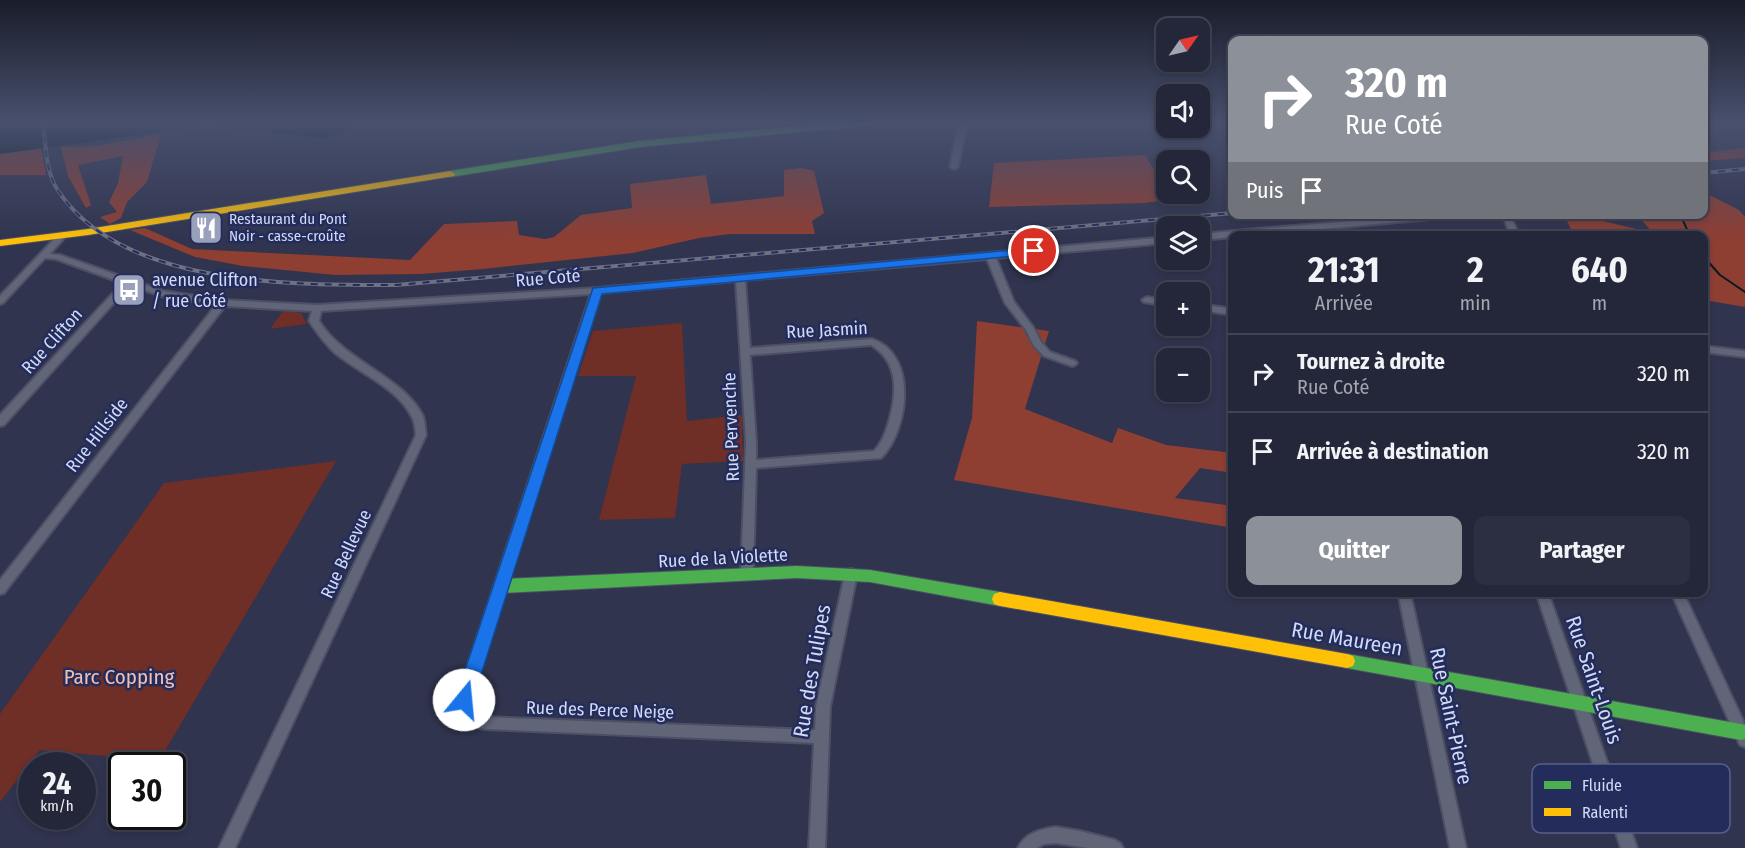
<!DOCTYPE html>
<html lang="fr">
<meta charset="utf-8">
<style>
:root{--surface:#24273a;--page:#2c2f42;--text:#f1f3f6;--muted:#a3a5af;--line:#414454;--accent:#8c9099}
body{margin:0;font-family:"Fira Sans Condensed",sans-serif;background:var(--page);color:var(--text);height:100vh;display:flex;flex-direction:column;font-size:22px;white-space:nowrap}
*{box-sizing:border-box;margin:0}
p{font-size:20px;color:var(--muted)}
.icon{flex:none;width:33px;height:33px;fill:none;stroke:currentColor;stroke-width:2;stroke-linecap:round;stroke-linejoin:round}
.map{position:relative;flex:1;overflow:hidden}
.details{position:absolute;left:1228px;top:231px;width:480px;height:366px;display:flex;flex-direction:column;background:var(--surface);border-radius:12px;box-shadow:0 3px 9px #0003,0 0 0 2px var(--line)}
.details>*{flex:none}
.top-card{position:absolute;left:1228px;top:36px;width:480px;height:183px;border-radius:12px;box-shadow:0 3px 9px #0003,0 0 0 2px var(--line);background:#8c9099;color:#fff;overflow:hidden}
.needle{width:39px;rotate:56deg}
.tools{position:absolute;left:1156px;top:18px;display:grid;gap:12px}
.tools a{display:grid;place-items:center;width:54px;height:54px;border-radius:12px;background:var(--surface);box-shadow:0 3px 9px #0003,0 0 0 2px var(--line);font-size:30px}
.speed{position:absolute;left:18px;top:752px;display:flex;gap:12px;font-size:30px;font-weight:700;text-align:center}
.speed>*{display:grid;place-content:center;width:78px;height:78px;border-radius:50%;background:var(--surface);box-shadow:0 3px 9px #0003,0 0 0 2px var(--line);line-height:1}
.speed small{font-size:15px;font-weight:400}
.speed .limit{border:3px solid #111;border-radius:9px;background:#fff;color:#111}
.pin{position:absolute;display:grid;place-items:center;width:51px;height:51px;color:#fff;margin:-26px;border:3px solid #fff;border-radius:50%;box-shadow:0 2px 6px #0007}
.me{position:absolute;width:66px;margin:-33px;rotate:17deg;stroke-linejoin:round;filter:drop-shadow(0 0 4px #0008)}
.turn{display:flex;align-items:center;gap:21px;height:126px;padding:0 18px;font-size:27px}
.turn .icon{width:78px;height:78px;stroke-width:2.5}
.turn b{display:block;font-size:42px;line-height:51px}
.then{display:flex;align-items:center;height:57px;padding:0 18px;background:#0003;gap:12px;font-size:22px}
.eta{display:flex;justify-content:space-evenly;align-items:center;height:102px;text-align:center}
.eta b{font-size:36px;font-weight:700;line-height:42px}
.action{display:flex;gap:12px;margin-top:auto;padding:12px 18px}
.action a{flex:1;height:69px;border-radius:12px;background:var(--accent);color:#fff;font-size:24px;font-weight:700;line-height:69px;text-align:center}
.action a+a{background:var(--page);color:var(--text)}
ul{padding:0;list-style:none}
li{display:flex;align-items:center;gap:18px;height:78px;padding:0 18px;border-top:2px solid var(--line)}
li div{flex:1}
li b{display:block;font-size:22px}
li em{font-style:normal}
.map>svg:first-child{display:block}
.green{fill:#6f2e26}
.forest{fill:#8f3e32}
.water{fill:#091b20}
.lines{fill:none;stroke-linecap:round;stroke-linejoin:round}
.stream{stroke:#091b20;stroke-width:2}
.street-casing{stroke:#4c4f65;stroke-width:4}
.fast-casing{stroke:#4c4f65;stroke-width:2}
.slow-casing{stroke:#4c4f65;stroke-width:2}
.street{fill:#616578;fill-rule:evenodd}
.fast{fill:#4caf50;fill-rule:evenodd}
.slow{fill:#ffc107;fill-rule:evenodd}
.rail-casing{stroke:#6e7183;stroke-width:4}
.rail{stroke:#232c5b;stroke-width:2;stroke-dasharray:7;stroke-linecap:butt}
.route{fill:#1a73e8;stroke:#114b97;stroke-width:1.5}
.labels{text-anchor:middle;stroke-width:5;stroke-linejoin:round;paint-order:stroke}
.far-poi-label{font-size:15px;fill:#d1daf7;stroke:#232c5b;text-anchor:start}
.street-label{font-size:18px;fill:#d1daf7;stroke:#232c5b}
.poi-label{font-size:18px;fill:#d1daf7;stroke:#232c5b;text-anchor:start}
.near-street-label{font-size:21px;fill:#d1daf7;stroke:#232c5b}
.near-park-label{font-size:21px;fill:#f3beb2;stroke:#232c5b}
.key{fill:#232c5b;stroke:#57608a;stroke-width:1.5}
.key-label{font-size:16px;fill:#d1daf7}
</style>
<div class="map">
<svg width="1745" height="848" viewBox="0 0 1745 848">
<rect width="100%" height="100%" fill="#30344e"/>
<g class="green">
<polygon points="283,311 301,313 307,324 270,329"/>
<polygon points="682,323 687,421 742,415 743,461 682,464 675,518 599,520 636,376 578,376 593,331"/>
<polygon points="336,461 159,761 40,750 0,802 0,714 164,483"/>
</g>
<g class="forest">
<polygon points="161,134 147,182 127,202 121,218 110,224 100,217 117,212 109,202 118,183 123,156 78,165 91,205 86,208 68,176 61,147 97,146"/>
<polygon points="41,147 46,175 0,175 0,154"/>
<polygon points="1745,148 1745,158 1704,161 1704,153"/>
<polygon points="1145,155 1172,199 1144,203 989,207 994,163"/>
<polygon points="802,168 814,171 824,213 812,221 815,234 730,234 699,238 633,253 483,269 421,274 335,275 243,266 195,257 130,230 145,228 192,249 410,260 444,224 517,221 519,235 545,239 554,237 581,215 632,208 630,184 706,175 711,204 784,196 784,170"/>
<polygon points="1704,192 1739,210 1745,217 1745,307 1704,300 1704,236 1585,235 1573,233 1564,215 1578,215 1653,233 1637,215 1704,214"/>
<polygon points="977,321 1049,331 1025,409 1112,443 1118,428 1166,445 1233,453 1233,473 1200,468 1175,498 1233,506 1233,528 954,480 972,418"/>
</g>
<polygon class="water" points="0,122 371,122 324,138 206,126 0,154"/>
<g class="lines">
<g class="stream">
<polyline points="1680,214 1690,236"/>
<polyline points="1704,257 1720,275 1745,292"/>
</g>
<defs>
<g id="street">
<polygon points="959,122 967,122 958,167 954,169 950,167"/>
<polygon points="1434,214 1510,214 1519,236 1511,236 1504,218 1431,219 1200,240 1200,234"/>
<path d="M62,233L66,236L50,254L60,255L163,291L222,300L317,305L597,288L1167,237V243L996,258L1014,302L1033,327L1041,342L1050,352L1075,361L1077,363L1075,365L1072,366L1044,356L1034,346L1026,330L1005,303L987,259L745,280L750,348L872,339C918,354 909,430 881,458L756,468L753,574L751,578L747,579L743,578L741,574L746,442L736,281L601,293L472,695V709L480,716L485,717L815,730L816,707L845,574L847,570L851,569L855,570L857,574L830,707L825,848H809L814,743L485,729C466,726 456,715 458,695L591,294L321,311L319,321C345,362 403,376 423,416C425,422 425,429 426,435L235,848H219L416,435C415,429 415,422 412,417C397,388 360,373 336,354C325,344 317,333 309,321L312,311L225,306L4,593L0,594V580L216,305L161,296L133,286L120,296L4,425L0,426V415L114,292L125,284L56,259L45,258L3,303L0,304V296L59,234ZM871,345C898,361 897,391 890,417C887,429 883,442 874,451L756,460V442L750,355Z"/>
<polygon points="1147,297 1167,300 1167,306 1144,302 1142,300"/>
<polygon points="1200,304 1233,309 1233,315 1200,310"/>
<polygon points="1704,346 1745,351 1745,357 1704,352"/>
<polygon points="1398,592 1410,592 1466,848 1450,848"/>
<polygon points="1536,592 1548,592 1637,848 1621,848"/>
<polygon points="1671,592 1683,592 1745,725 1745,747 1740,745"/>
<path d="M1056,827L1080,831L1115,840L1120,843L1123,848H1088L1056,843L1044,844L1037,848H1018C1025,833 1041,829 1056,827Z"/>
</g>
<g id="fast">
<polygon points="842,122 878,122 873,125 640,147 450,177 445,174 450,171 640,141"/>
<polygon points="797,566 870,570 1000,592 1006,594 1008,599 1006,604 1000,606 870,582 797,578 502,593 496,591 494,586 496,581 502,579"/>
<polygon points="1347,654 1741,724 1745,725 1745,739 1741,740 1347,668 1341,666 1339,661 1341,656"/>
</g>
<g id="slow">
<polygon points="450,171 455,174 454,176 88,235 0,246 0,240 88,229"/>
<polygon points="1000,592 1347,654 1353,656 1355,661 1353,666 1347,668 1000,606 994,604 992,599 994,594"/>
</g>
</defs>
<use href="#street" class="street-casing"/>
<use href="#fast" class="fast-casing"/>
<use href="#slow" class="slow-casing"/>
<use href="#street" class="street"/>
<use href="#fast" class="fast"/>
<use href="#slow" class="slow"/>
<defs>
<g id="rail">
<path d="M43,122C46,144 45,170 57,189C120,287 292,285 396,285L1233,213"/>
<polyline points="1704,173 1745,169"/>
</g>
</defs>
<use href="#rail" class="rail-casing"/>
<use href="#rail" class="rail"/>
</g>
<linearGradient id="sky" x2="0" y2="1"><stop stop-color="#1a1d2b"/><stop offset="0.51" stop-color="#48506e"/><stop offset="1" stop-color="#48506e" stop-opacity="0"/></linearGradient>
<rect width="1745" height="241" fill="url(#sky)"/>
<polygon class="route" points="1034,248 1038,249 1038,254 602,294 473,700 470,706 464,708 458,706 455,700 593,288"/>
<defs>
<symbol id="restaurant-square" viewBox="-11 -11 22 22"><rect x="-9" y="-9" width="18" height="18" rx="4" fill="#99a0bc" stroke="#232c5b"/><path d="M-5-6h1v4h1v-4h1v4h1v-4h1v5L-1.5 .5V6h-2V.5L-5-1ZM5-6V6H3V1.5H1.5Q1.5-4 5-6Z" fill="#fff"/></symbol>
<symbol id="bus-square" viewBox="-11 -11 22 22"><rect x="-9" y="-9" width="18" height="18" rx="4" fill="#99a0bc" stroke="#232c5b"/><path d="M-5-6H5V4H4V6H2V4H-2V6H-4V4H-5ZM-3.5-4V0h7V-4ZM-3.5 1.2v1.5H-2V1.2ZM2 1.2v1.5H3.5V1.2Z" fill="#fff"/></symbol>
</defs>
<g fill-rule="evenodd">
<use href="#restaurant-square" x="187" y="209" width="38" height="38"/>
<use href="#bus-square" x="110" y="271" width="38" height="38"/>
</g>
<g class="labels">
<g class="far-poi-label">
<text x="229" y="224">Restaurant du Pont<tspan x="229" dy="17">Noir - casse-croûte</tspan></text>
</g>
<g class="street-label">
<text transform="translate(548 278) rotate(-5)" y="6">Rue Coté</text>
<text transform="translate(827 330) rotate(-3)" y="6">Rue Jasmin</text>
<text transform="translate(52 341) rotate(-48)" y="6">Rue Clifton</text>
<text transform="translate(731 427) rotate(-92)" y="6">Rue Pervenche</text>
<text transform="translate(97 435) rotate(-52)" y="6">Rue Hillside</text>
<text transform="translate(346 554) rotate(-65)" y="6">Rue Bellevue</text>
<text transform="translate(723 558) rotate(-3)" y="6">Rue de la Violette</text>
<text transform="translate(600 710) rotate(2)" y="6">Rue des Perce Neige</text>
</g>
<g class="poi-label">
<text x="152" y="286">avenue Clifton<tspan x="152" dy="21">/ rue Côté</tspan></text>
</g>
<g class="near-street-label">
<text transform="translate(1347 639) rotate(10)" y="7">Rue Maureen</text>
<text transform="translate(812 671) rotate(-80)" y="7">Rue des Tulipes</text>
<text transform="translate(1594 680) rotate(71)" y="7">Rue Saint-Louis</text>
<text transform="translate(1451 716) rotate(78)" y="7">Rue Saint-Pierre</text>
</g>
<g class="near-park-label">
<text x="119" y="684">Parc Copping</text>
</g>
</g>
<rect x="1532" y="764" width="198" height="69" rx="9" class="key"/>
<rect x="1544" y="781" width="27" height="8" fill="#4caf50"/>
<rect x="1544" y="808" width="27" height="8" fill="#ffc107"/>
<g class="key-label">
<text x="1582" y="791">Fluide</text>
<text x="1582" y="818">Ralenti</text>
</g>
</svg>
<div class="tools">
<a><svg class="needle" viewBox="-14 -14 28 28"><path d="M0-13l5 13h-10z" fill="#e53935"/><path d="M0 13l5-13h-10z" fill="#a3a5af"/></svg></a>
<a><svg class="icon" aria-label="sound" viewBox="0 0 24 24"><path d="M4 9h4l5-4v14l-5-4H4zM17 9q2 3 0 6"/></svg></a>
<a><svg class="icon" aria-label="search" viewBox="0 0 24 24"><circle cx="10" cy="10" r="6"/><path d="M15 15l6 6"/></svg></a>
<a><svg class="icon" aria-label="layers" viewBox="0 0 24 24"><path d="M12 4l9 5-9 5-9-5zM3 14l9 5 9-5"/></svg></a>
<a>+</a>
<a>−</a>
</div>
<div class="speed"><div>24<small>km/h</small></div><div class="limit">30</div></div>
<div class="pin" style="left:1034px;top:251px;background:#d93025"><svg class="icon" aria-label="arrive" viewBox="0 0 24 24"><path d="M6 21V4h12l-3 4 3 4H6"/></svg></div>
<svg class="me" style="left:464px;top:700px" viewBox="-20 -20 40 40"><circle r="19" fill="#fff"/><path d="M0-13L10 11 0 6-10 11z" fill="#1a73e8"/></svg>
<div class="top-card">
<div class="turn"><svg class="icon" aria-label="right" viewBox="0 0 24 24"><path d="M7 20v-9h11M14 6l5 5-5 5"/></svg><div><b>320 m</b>Rue Coté</div></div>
<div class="then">Puis<svg class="icon" aria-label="arrive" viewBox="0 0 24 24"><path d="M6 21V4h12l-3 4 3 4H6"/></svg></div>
</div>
<section class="details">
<div class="eta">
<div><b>21:31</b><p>Arrivée</p></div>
<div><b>2</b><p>min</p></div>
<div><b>640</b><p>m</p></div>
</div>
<ul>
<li><svg class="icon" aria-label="right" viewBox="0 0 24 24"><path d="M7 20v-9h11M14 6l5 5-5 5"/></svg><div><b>Tournez à droite</b><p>Rue Coté</p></div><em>320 m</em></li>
<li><svg class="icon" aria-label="arrive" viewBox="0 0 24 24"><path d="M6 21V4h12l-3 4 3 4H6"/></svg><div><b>Arrivée à destination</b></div><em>320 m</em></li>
</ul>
<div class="action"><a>Quitter</a><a>Partager</a></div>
</section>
</div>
